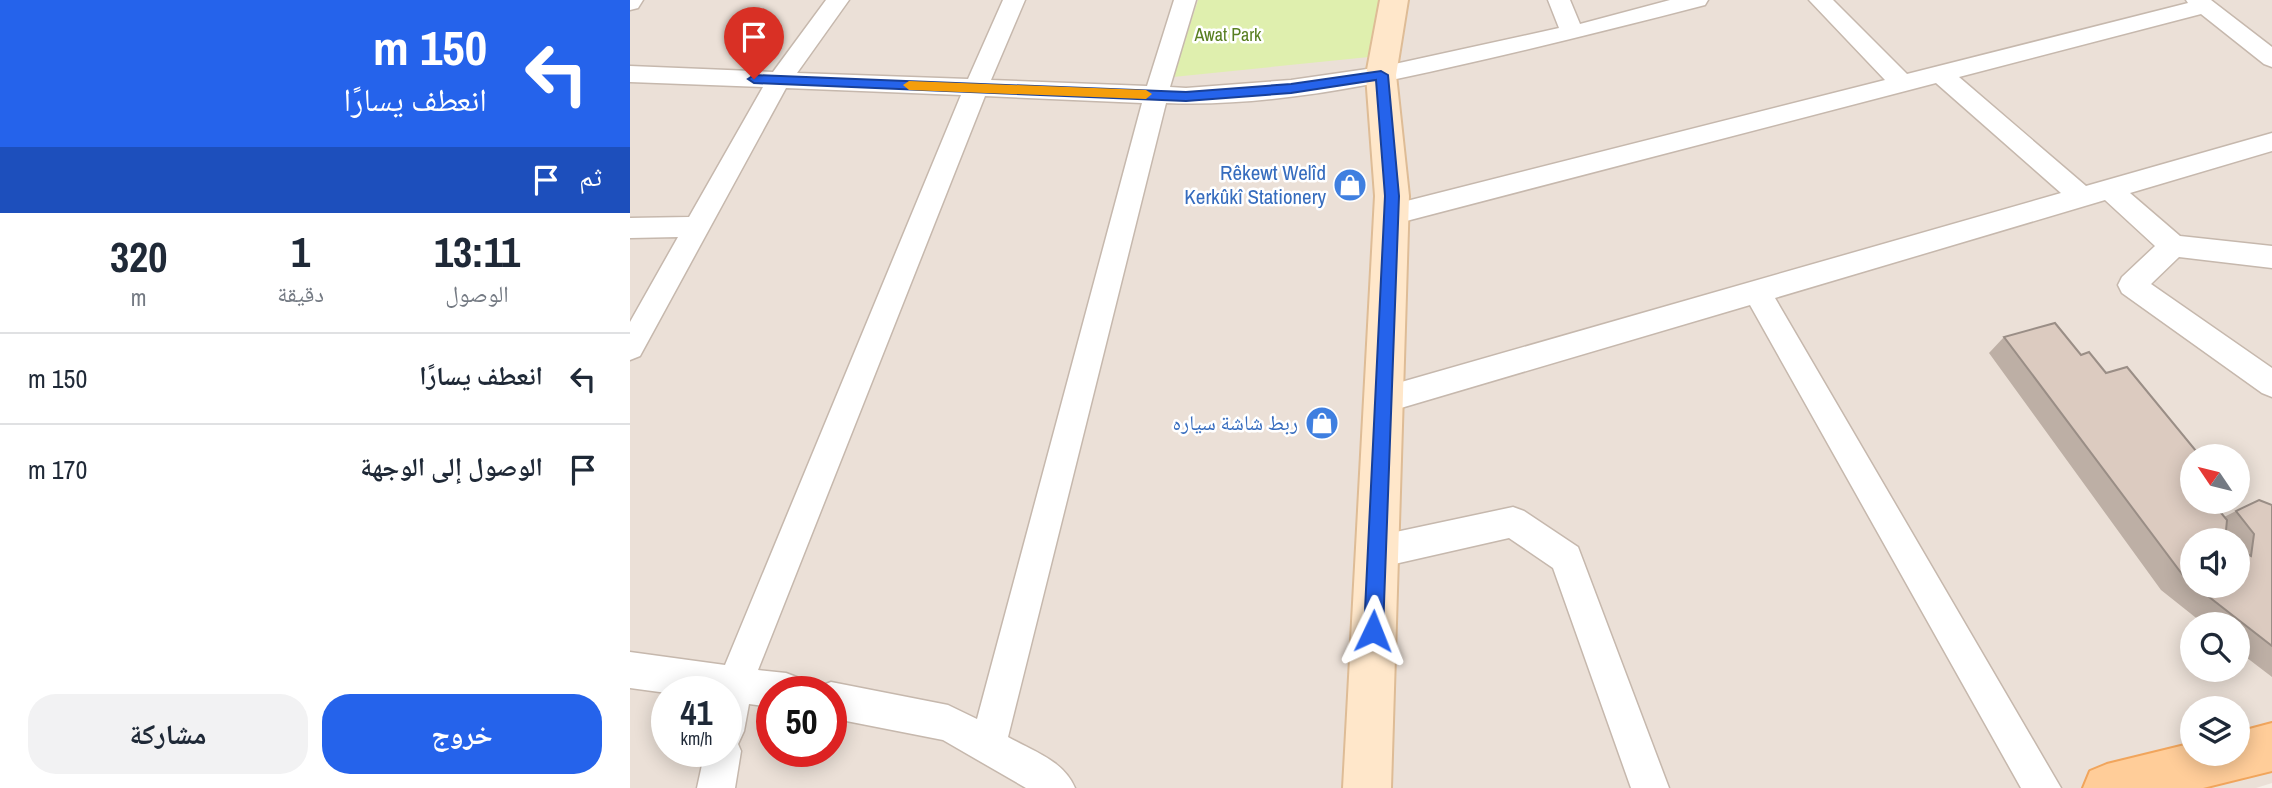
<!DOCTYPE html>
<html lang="ar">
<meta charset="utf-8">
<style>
:root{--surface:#fff;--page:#f2f2f3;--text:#1f2937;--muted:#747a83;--line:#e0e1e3;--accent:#2563eb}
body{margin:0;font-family:"Archivo Narrow","Noto Naskh Arabic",sans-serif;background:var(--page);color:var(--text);direction:rtl;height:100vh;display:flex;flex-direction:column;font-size:26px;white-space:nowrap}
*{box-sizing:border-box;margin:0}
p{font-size:23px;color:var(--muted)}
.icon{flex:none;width:38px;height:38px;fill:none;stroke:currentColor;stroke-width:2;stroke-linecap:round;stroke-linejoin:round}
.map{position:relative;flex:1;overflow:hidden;direction:ltr}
.side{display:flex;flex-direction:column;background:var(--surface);width:630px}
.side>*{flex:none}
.hud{background:#2563eb;color:#fff;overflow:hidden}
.needle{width:46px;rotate:305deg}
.fabs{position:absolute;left:1550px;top:444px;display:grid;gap:14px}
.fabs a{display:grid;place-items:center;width:70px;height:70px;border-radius:50%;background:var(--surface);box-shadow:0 4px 18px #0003;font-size:35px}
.speed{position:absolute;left:21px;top:676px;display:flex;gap:14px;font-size:35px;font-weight:700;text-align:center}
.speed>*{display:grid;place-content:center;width:91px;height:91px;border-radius:50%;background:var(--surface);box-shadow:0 4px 18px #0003;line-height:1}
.speed small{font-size:18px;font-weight:400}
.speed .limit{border:10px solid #d22;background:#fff;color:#111}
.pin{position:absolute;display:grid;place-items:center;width:60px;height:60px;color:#fff;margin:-72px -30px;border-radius:50% 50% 50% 0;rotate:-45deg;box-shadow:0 0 7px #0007}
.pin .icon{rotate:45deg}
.me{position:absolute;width:77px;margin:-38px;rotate:2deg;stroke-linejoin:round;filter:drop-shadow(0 0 5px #0008)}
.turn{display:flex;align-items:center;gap:24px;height:147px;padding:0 28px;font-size:32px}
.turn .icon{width:91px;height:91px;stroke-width:2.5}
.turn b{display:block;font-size:49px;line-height:60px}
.then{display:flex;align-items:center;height:66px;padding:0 28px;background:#0003;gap:14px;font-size:26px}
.eta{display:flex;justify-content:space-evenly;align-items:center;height:119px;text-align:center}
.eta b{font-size:42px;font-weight:800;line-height:49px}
.action{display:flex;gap:14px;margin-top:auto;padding:14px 28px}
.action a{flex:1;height:80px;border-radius:28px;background:var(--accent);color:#fff;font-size:28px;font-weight:800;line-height:80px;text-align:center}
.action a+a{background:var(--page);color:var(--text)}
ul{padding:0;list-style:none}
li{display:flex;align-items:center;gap:21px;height:91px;padding:0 28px;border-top:2px solid var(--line)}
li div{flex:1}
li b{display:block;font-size:26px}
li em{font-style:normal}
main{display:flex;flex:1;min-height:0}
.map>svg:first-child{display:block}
.residential{fill:#ebe0d7;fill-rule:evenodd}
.green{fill:#dfefae}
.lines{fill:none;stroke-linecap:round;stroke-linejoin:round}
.street-casing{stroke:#c6b8ad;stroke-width:3}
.secondary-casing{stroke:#debc96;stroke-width:4}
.primary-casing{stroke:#f1a55c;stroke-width:4}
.street{fill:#fff;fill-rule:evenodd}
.secondary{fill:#ffe7ca;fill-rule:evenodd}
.primary{fill:#ffcd99;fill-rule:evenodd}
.wall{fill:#bdafa5;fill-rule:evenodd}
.building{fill:#dccbc0;stroke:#9a8e86;stroke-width:2}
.route{fill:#2563eb;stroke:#184099;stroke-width:2}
.slow{fill:#f59e0b}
.labels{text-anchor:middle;stroke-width:5;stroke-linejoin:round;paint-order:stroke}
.far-park-label{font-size:18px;fill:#587f21;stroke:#fff}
.shop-label{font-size:21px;fill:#366cbe;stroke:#fff;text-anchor:end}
</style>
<main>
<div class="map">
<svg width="1642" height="788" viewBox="0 0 1642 788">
<rect width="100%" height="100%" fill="#f6f0e9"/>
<path class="residential" d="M0,0H1642V783L1626,788H0ZM1563,457H1608V502H1563ZM1563,541H1608V586H1563ZM1563,625H1608V670H1563ZM37,691H96V751H37ZM142,691H201V751H142ZM1563,709H1608V754H1563Z"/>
<polygon class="green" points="568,0 749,0 739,57 543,77"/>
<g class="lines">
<defs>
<g id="street">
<polygon points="0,0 13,0 8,8 0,10"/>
<path d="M196,0H219L167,73L338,79L373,0H395L361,80L517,86L544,0H566L540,87L556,88L661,80L751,67L929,28L918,0H940L950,24L1040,0H1078L1075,5C990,27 906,48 821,67C730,88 630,107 536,103L378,737C403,751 434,761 445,788H396L313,740L201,718V691H187L188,687L201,682L318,705L347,719L512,103L355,96L128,670L156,673L169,678L174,691H142V707L119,704L114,731L108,744L111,751L105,788H67L75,751H96V691L37,693L0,688V652L95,665L331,95L156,88L10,356L0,360V322L48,237L0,238V218L59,217L133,87L0,82V66L143,72Z"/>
<polygon points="1179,0 1203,0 1277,74 1558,3 1556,0 1581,0 1642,47 1642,67 1634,64 1571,14 1329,77 1456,186 1642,133 1642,151 1500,193 1550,236 1642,246 1642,268 1549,257 1521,284 1642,368 1642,397 1632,393 1492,293 1488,285 1492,277 1525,246 1475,200 1145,298 1431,788 1391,788 1120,305 754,413 743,409 739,400 743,391 754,387 1431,193 1306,83 761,225 752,222 748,215 752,208 761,205 1255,80"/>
<polygon points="883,507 894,511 948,547 1039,788 1001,788 923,568 879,538 747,568 735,563 731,552 735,541 747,536"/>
</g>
<polygon id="secondary" points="750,0 778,0 766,75 779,196 761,788 713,788 745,196 736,75"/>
<polygon id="primary" points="1642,723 1642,771 1573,788 1453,788 1460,771 1477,764 1563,743 1563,754 1608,754 1608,732"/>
</defs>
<use href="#street" class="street-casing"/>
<use href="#secondary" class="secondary-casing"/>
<use href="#primary" class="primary-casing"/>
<use href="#street" class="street"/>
<use href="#secondary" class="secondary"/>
<use href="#primary" class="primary"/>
</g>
<path class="wall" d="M1374,337L1563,502L1594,517L1606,511L1642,505V677L1608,651V625H1575L1531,590L1359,353ZM1563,541H1608V586H1563Z"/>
<g class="building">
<polygon points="1425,323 1451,355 1459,352 1476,373 1497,367 1571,457 1563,457 1563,502 1582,502 1597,520 1595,541 1563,541 1563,584 1555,578 1374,337"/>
<polygon points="1629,500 1642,505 1642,646 1565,586 1608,586 1608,550 1621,556 1624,534 1606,511"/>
</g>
<polygon class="route" points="751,71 758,75 769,196 753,631 750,637 743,640 737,637 734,631 755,196 746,80 661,93 556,101 124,83 118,79 124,75 556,92 661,84"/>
<polygon class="slow" points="279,81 516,90 522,94 516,99 279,90 273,85"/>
<defs>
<symbol id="shop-disc" viewBox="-11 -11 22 22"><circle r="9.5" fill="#3f7fe0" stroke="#fff"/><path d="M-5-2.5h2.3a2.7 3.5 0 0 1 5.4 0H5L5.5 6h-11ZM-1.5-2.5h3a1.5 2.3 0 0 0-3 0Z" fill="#fff"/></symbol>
</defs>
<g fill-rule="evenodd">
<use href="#shop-disc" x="701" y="166" width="38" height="38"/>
<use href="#shop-disc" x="673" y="404" width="38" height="38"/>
</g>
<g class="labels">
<g class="far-park-label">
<text x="598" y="41">Awat Park</text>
</g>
<g class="shop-label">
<text x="696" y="180">Rêkewt Welîd<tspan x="696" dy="24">Kerkûkî Stationery</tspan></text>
<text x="668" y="430">ربط شاشة سياره</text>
</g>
</g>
</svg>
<div class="fabs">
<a><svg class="needle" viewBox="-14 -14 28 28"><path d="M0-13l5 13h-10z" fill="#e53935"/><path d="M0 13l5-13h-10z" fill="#747a83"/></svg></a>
<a><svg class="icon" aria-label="sound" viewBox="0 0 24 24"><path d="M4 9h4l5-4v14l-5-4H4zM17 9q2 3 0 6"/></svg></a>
<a><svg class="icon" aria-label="search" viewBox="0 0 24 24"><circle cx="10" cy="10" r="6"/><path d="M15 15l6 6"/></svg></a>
<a><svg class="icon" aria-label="layers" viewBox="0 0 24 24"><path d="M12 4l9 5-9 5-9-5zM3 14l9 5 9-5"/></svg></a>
</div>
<div class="speed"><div>41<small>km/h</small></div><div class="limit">50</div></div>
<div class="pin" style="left:124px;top:79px;background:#d93025"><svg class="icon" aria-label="arrive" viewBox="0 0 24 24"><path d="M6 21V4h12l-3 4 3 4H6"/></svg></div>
<svg class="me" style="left:743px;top:631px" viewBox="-20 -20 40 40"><path d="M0-17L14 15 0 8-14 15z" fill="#2563eb" stroke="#fff" stroke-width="4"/></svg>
</div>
<section class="side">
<div class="hud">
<div class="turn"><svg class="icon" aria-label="left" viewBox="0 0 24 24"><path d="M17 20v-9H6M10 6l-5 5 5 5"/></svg><div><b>150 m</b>انعطف يسارًا</div></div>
<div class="then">ثم<svg class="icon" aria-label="arrive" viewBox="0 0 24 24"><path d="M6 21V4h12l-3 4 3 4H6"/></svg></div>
</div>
<div class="eta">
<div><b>13:11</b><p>الوصول</p></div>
<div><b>1</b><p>دقيقة</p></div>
<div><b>320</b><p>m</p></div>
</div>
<ul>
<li><svg class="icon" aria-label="left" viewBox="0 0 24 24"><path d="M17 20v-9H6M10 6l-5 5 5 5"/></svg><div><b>انعطف يسارًا</b></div><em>150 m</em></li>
<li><svg class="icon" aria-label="arrive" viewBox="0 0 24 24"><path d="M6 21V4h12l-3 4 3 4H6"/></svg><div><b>الوصول إلى الوجهة</b></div><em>170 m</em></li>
</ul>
<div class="action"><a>خروج</a><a>مشاركة</a></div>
</section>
</main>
